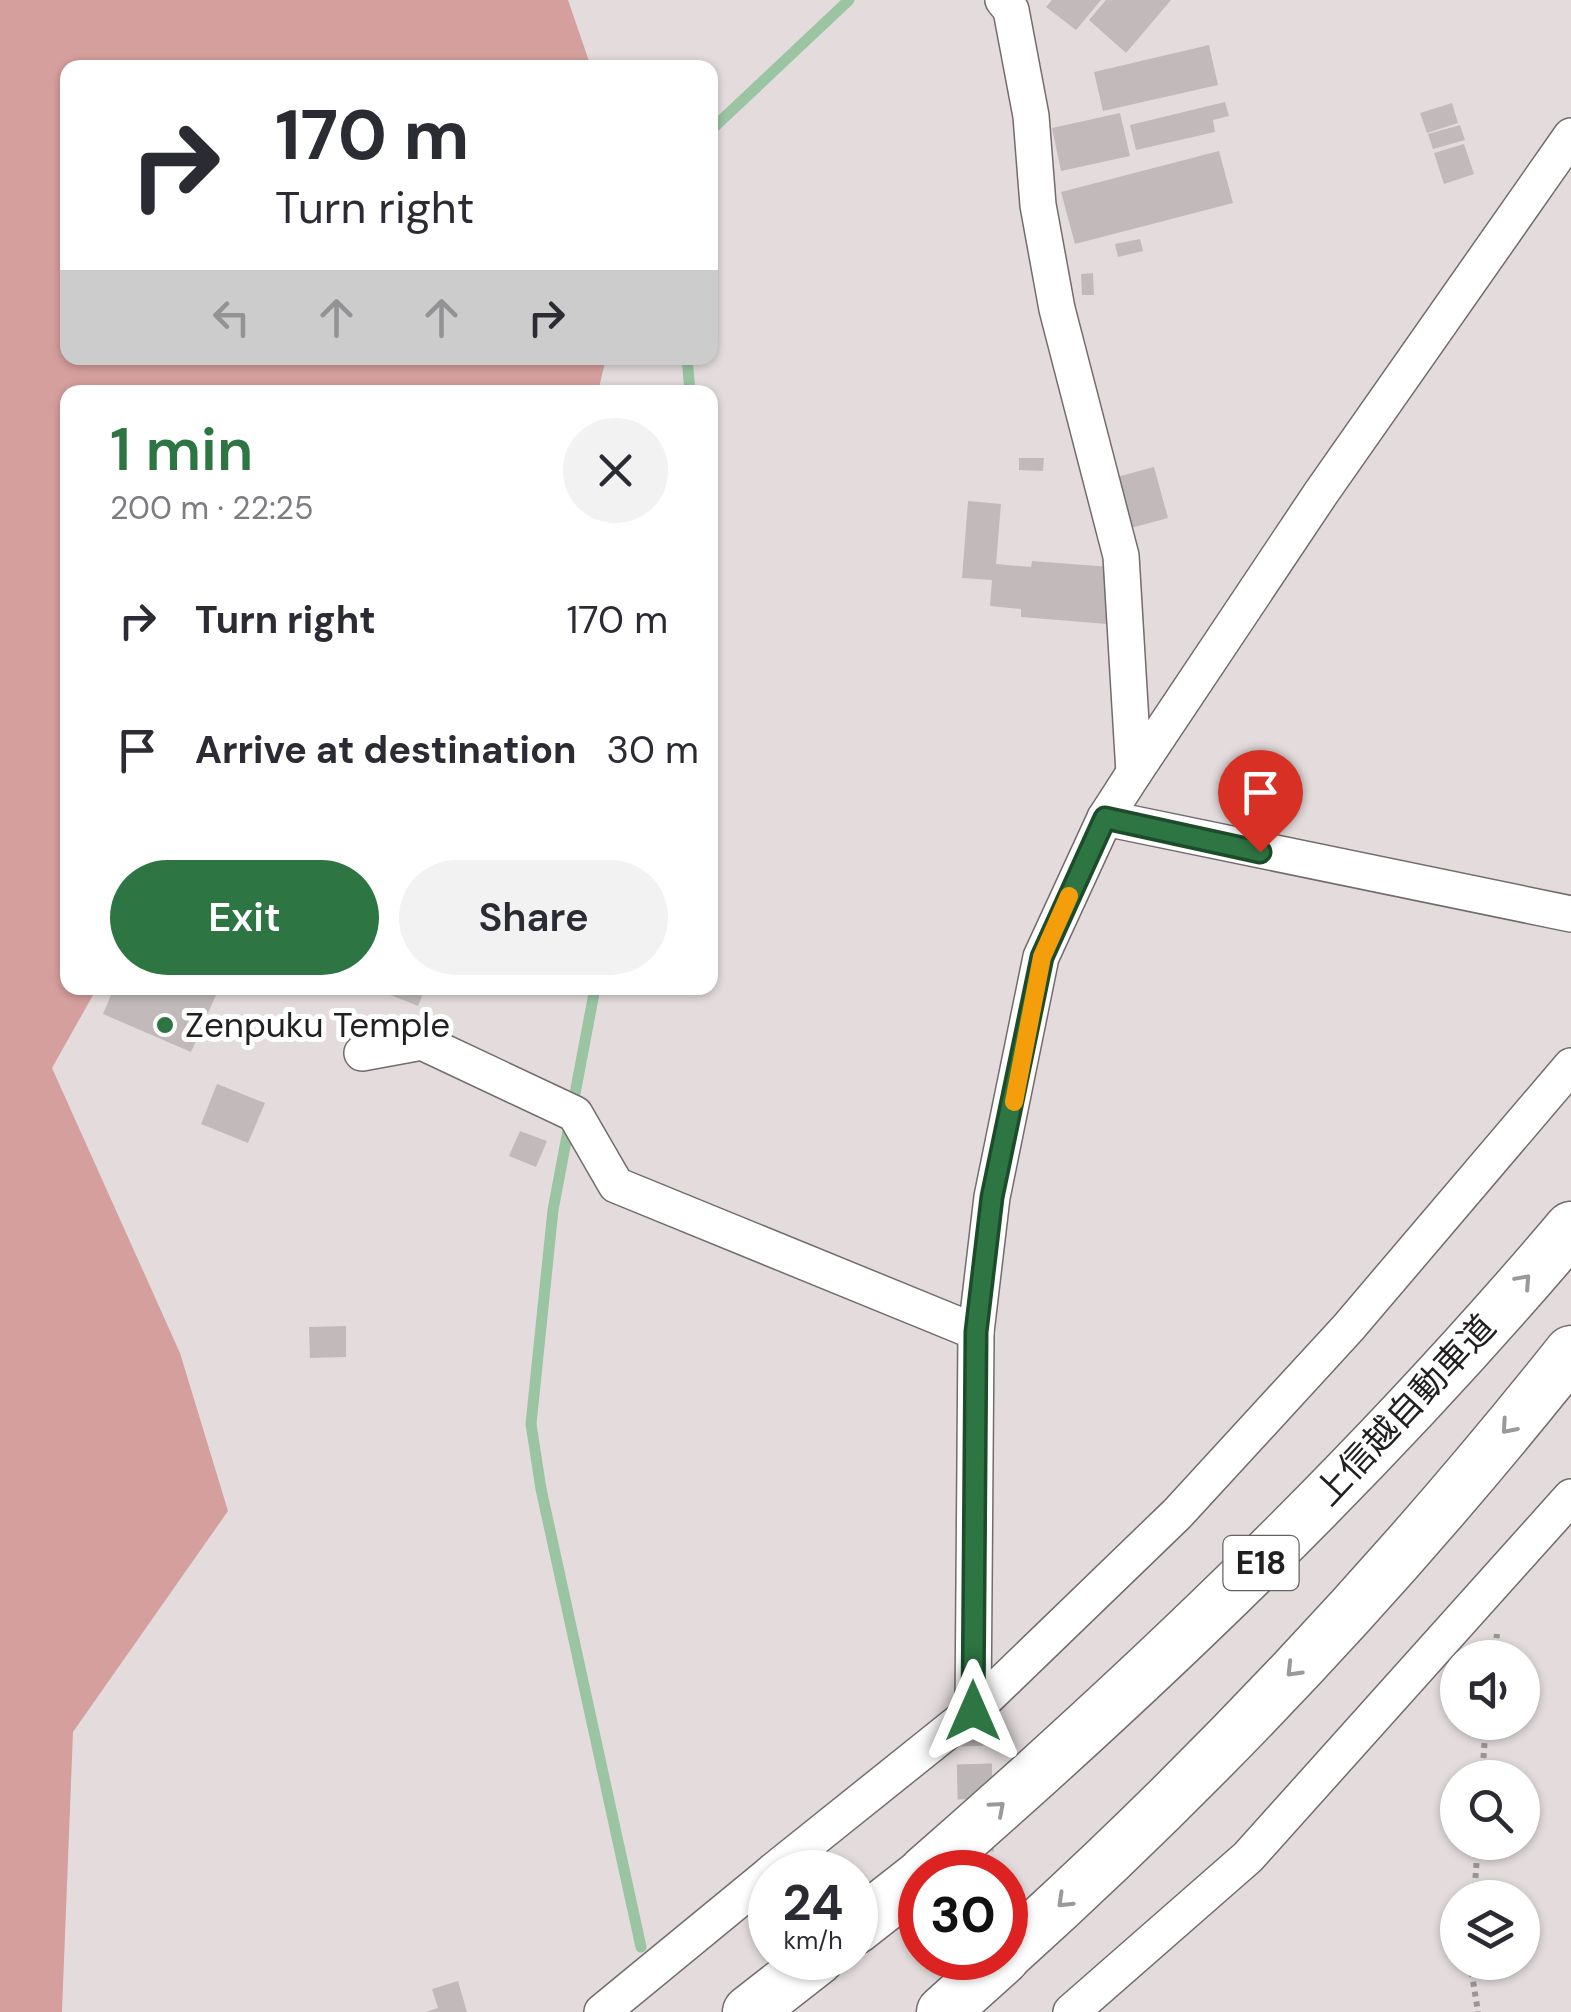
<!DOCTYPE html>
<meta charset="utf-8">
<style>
:root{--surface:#fff;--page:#f2f2f3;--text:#2b2b33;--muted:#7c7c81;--accent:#2d7542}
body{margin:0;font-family:"DM Sans","Noto Sans JP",sans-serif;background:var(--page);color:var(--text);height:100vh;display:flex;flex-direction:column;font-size:38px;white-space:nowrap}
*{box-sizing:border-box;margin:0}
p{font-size:32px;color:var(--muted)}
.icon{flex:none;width:55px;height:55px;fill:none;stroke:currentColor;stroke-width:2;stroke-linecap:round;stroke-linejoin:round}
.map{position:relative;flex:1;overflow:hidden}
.sheet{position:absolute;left:60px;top:385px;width:658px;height:610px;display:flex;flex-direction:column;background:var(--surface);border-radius:20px;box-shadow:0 2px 8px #0004}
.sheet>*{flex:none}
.top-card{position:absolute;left:60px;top:60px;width:658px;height:305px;border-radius:20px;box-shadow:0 2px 8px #0004;background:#fff;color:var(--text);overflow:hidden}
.tools{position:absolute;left:1440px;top:1640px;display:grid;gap:20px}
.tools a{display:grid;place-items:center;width:100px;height:100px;border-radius:50%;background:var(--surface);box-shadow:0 2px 8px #0004;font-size:50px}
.speed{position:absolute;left:748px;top:1850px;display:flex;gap:20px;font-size:50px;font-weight:700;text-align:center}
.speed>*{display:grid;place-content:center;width:130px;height:130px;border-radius:50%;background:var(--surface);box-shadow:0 2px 8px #0004;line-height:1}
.speed small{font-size:25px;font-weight:400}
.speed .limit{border:15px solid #d22;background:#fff;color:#111}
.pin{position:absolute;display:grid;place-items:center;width:85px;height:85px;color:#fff;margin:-102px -42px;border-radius:50% 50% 50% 0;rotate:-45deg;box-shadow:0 0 10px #0007}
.pin .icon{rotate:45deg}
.me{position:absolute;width:110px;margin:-55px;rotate:0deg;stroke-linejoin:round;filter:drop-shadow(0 0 8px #0008)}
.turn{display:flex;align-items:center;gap:35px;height:210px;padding:0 50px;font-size:45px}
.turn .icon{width:130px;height:130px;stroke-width:2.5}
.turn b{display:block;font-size:70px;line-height:85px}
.lanes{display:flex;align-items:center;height:95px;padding:0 50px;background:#0003;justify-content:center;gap:50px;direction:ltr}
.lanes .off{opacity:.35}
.round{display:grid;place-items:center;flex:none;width:105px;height:105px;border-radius:52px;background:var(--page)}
.headline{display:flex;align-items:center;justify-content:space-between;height:170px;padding:0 50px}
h1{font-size:60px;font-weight:600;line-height:75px;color:var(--accent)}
.action{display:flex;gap:20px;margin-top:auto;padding:20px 50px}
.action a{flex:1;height:115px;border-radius:60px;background:var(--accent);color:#fff;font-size:40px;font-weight:600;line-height:115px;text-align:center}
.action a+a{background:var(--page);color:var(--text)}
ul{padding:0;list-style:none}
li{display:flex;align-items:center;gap:30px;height:130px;padding:0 50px}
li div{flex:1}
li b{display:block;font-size:38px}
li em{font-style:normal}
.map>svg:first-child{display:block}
.forest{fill:#d59f9d}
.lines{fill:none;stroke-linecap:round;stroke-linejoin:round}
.stream{stroke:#9ac4a2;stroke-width:11}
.building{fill:#c2baba}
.minor-tunnel{stroke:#bdb6b6;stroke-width:35;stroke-dasharray:35 18;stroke-linecap:butt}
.minor-casing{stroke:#736c6c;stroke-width:38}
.highway-casing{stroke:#736c6c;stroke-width:55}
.path{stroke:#9b9595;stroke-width:6;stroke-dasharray:5 5;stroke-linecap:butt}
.minor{stroke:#fff;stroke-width:35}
.highway{stroke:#fff;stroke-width:52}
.oneway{stroke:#9b9a9a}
.route-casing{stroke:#1d4c2b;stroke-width:25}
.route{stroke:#2d7542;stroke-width:18}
.slow{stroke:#f59e0b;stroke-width:18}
.poi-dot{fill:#2d7542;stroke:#fff;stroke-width:4}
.labels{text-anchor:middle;stroke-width:10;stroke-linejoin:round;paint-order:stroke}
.shield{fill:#fff;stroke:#646262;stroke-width:2.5}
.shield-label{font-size:32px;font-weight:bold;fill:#211f1f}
.poi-label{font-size:35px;fill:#211f1f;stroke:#fff;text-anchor:start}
.street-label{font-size:35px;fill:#211f1f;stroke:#fff}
</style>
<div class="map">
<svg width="1571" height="2012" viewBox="0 0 1571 2012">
<rect width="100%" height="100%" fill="#e4dcdc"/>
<polygon class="forest" points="0,0 568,0 591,67 68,68 68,358 606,358 598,392 68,392 68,988 97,988 52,1068 180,1353 228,1511 73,1732 62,2012 0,2012"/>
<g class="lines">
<g class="stream">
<polyline points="710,131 849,0"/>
<polyline points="687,358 690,392"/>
<polyline points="595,988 553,1210 531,1424 541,1489 641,1947"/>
</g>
</g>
<g class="building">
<polygon points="1052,0 1101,0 1076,30 1046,7"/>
<polygon points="1106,0 1171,0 1126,53 1089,20"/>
<polygon points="1209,45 1218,85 1103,111 1094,72"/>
<polygon points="1225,102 1229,116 1213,120 1215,132 1136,150 1130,125"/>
<polygon points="1452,103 1458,123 1427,133 1420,113"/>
<polygon points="1120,113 1130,156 1061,171 1052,128"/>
<polygon points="1460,125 1465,140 1433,149 1428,134"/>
<polygon points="1464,144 1474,174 1444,184 1434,153"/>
<polygon points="1219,151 1233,203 1075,244 1061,192"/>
<polygon points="1140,239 1143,251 1118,257 1115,244"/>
<polygon points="1093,273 1094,295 1082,295 1081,274"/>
<polygon points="1019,458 1044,458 1043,471 1019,470"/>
<polygon points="1154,467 1168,518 1127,529 1113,478"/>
<polygon points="968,501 1001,504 996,564 1031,567 1032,561 1111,567 1107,624 1021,617 1021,609 990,606 992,580 962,578"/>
<polygon points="114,988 219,988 191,1052 103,1014"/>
<polygon points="391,988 425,988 418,1006 388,994"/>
<polygon points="217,1084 265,1103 248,1143 201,1124"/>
<polygon points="520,1131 547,1141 536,1167 509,1156"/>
<polygon points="346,1326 346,1357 310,1358 309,1327"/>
<polygon points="458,1981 467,2012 426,2012 438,2008 432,1989"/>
</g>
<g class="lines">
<polyline class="minor-tunnel" points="973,1711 977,1872"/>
<defs>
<g id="minor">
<polyline points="1003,0 1011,10 1031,116 1038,205 1057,309 1121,556 1134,773"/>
<polyline points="1105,818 1571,914"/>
<polyline points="362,1053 422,1042 575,1114 616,1185 976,1332"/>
<polyline points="973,1711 976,1332 992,1197 1041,957 1105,818 1134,773 1321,493 1571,136"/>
<polyline points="772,1872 973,1711 1177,1514 1348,1328 1571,1066"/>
<polyline points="602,2012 770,1874"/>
<polyline points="1071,2012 1248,1857 1571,1497"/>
</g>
<g id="highway">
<path d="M925,1872C1154,1672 1374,1461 1571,1228"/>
<polyline points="855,1928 920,1877"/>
<path d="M1005,1955C1208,1772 1400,1567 1571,1352"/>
<polyline points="749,2012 818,1958"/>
<polyline points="943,2012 1003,1958"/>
</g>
</defs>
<use href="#minor" class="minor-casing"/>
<use href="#highway" class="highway-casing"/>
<g class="path">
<polyline points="1494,1658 1497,1634"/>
<polyline points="1482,1778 1486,1722"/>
<polyline points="1474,1898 1478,1842"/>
<polyline points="1470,1962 1478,2012"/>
</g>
<use href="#minor" class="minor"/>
<use href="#highway" class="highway"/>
</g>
<defs><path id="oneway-chevron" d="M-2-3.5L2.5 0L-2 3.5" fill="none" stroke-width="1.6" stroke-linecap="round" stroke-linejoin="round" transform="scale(2.5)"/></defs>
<g class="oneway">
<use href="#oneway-chevron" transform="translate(1524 1281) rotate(-48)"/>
<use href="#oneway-chevron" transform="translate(1508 1427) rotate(131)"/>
<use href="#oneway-chevron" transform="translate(1293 1670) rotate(134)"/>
<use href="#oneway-chevron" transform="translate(998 1808) rotate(-41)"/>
<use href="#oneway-chevron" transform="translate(1064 1901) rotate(136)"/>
</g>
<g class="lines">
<defs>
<polyline id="route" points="973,1711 976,1332 992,1197 1042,957 1105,818 1260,852"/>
</defs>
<use href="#route" class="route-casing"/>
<use href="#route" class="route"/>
<polyline class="slow" points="1014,1102 1042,957 1069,896"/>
</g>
<circle class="poi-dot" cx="165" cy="1025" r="10"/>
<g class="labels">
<rect class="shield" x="1223.5" y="1536" width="75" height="54" rx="8"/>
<g class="shield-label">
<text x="1261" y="1574">E18</text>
</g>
<g class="poi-label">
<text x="185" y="1037">Zenpuku Temple</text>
</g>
<g class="street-label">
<text transform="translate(1405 1410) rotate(-47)" y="12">上信越自動車道</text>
</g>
</g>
</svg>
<div class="tools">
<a><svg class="icon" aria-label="sound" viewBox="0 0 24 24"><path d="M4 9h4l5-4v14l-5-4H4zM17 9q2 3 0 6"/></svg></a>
<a><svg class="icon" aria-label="search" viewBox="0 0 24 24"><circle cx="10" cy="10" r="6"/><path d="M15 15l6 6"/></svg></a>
<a><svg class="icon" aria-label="layers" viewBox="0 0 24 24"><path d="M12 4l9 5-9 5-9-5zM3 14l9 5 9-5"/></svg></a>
</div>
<div class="speed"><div>24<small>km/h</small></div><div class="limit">30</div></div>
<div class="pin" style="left:1260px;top:852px;background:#d93025"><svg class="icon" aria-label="arrive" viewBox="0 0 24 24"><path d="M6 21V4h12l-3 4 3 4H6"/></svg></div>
<svg class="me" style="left:973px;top:1711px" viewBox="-20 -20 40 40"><path d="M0-17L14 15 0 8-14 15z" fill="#2d7542" stroke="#fff" stroke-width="4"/></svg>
<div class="top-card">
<div class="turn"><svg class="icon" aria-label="right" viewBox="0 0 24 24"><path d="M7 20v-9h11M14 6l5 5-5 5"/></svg><div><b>170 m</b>Turn right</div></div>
<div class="lanes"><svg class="icon off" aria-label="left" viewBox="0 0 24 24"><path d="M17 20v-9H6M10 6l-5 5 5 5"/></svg><svg class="icon off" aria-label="ahead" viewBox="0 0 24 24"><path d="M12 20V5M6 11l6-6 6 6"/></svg><svg class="icon off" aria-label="ahead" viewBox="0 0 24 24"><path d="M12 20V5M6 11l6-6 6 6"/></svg><svg class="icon" aria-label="right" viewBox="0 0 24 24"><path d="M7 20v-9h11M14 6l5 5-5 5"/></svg></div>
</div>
<section class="sheet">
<div class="headline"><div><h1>1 min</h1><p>200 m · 22:25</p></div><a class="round"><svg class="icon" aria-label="close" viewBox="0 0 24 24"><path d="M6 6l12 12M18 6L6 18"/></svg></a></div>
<ul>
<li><svg class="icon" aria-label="right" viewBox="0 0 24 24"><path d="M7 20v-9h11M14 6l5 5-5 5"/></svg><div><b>Turn right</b></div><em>170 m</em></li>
<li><svg class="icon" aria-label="arrive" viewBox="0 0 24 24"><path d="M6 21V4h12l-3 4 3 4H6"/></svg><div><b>Arrive at destination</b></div><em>30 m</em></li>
</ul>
<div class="action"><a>Exit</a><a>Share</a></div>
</section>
</div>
